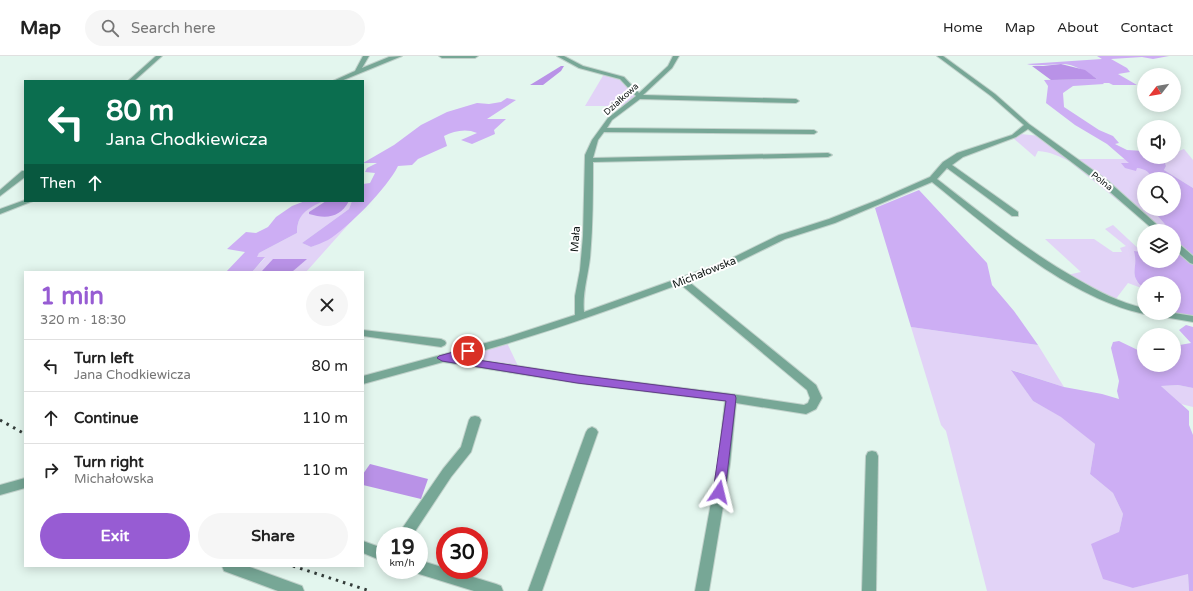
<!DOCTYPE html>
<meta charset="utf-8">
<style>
:root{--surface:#fff;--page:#f6f6f6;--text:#222;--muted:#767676;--line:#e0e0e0;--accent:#975cd3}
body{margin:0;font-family:"Varela Round",sans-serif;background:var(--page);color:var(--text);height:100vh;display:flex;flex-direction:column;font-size:15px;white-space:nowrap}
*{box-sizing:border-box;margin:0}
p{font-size:13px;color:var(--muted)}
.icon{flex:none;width:22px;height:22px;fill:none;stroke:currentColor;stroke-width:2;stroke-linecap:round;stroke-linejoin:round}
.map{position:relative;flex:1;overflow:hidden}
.sheet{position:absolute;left:24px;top:215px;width:340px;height:296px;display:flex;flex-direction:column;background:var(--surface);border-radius:0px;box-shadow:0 2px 10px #0003}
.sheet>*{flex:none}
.top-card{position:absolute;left:24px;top:24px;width:340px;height:122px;border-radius:0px;box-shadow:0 2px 10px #0003;background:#0b6e4f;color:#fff;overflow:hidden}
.needle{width:26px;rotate:239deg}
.controls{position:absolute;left:1137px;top:12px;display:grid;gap:8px}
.controls a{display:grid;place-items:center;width:44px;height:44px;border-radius:50%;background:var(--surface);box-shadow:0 2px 10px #0003;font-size:20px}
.speed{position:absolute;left:376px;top:471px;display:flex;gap:8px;font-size:20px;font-weight:700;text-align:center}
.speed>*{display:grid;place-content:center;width:52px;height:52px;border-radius:50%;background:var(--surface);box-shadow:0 2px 10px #0003;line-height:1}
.speed small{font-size:10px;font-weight:400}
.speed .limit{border:6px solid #d22;background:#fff;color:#111}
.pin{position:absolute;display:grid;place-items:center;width:34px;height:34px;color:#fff;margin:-17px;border:2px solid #fff;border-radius:50%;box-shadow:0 1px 4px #0007}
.me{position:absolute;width:44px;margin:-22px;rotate:10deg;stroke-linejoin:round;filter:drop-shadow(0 0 3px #0008)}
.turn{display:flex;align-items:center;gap:14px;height:84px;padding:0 16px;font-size:18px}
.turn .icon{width:52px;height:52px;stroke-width:2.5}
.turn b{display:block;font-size:28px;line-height:34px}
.then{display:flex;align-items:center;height:38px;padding:0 16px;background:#0003;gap:8px;font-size:15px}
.round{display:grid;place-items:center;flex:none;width:42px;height:42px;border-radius:21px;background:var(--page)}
.overview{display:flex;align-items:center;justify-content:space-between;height:68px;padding:0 16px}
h1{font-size:24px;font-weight:700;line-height:30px;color:var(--accent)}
.cta{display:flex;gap:8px;margin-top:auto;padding:8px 16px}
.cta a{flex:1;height:46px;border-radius:24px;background:var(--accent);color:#fff;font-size:16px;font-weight:700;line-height:46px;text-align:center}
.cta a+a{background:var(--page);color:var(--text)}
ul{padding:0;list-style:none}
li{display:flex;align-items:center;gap:12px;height:52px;padding:0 16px;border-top:1px solid var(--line)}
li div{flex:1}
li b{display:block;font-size:15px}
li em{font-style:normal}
header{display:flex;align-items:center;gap:24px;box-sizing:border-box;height:56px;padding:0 20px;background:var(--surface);border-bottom:1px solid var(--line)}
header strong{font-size:19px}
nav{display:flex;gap:22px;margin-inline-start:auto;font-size:14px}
.search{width:280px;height:36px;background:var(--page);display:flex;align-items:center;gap:10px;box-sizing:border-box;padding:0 14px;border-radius:22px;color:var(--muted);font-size:15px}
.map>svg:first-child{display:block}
.green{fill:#e2d3f7}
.forest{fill:#cdaef4}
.water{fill:#b992e7}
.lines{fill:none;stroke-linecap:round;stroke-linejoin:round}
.street-casing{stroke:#c1d2cb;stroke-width:2}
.street{fill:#77a796;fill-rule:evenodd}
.rail{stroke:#333c39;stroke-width:3;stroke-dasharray:2.5 5;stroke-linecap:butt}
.route{fill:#975cd3;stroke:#623c89}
.labels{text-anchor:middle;stroke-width:4;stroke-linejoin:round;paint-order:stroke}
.far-street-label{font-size:9px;fill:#0f1614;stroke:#fff}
.street-label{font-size:11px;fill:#0f1614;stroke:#fff}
</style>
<header>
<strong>Map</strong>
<div class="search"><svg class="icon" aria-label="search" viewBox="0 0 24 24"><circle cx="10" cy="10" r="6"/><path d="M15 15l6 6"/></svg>Search here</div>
<nav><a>Home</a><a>Map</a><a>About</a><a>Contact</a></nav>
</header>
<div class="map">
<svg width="1193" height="535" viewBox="0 0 1193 535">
<rect width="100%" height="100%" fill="#e3f6ee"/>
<g class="green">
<polygon points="604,18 620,22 637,40 625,50 585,50"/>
<path d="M1021,78L1040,80L1102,127L1156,175L1070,106C1060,100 1050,96 1038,95L1035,101L1013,82Z"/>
<polygon points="1184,93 1193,104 1193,132 1164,114 1166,110 1163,101 1174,101 1174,97"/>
<polygon points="1075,103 1125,103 1137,112 1144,113 1150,117 1153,123 1144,123 1144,153 1156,153 1156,158 1170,174 1163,175"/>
<path d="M323,145H326L309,156V158L352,145L349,153L302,187L311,191L328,183L356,160L306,216H292L306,203L263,215L268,216H252L265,202L256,201L259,197L297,177C297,159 306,152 323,145Z"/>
<path d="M1113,169L1142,196L1135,195C1139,214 1127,217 1144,233L1128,227L1115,244L1067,219L1081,216L1045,183H1094L1113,196H1122L1120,192L1126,190L1105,173Z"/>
<polygon points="911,271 1038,289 1064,331 1012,314 1033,345 1062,361 1095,388 1090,418 1113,437 1123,458 1119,476 1133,532 1188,517 1189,535 987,535 946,375 941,369"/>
<polygon points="507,287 519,312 456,302"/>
<polygon points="1178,329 1193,332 1193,351 1181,348 1161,330"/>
</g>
<g class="forest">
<path d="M1097,0H1169L1153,3L1142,1L1111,3L1127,12L1130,16L1118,18L1137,29H1113L1109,27H1103L1104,28L1073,30L1063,37L1064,51L1099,74L1113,80L1119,87L1115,88L1127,94L1144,95V101H1163L1166,110L1164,114L1193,132V202L1174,185V175H1164L1170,174L1156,158V153H1174V123H1153C1149,116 1146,113 1137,112L1136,115L1125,112L1121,107H1129L1107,88L1075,69L1046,47L1048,30L1044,24L1097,23C1087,16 1074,8 1062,8C1050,8 1039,11 1027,8L1102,3Z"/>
<path d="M507,42L516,44L487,63H506L494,74L495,78L472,88L461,84L477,77C466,72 454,75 444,80L447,90L418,103L412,109L398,110C388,131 348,172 328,184C322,187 316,189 311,191L302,187L349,153L352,145H363V128L370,127L375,117L365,116L367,112L377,107H363L394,89L421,69L447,56L477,47L489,48L501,46Z"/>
<polygon points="919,134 987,207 992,229 1014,255 1038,289 911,271 875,152"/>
<path d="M305,145H323C307,153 297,158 297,177L259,197L257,201H265L252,216H226L245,196L227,193L246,176L256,177L268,171L276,161L292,150Z"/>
<path d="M1174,191L1193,207V262L1174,257V227H1144V233C1127,217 1139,214 1134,195L1144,196V205H1174Z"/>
<polygon points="1186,269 1193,271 1193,332 1178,329 1161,330 1189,355 1189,369 1193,379 1193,535 1189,535 1188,518 1133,532 1103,523 1091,488 1119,476 1123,458 1113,437 1090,418 1095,388 1061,361 1033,345 1011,314 1064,331 1102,338 1119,343 1117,335 1119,325 1111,292 1113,286 1119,285 1144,297 1144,309 1174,309 1174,290 1191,287 1179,274"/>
</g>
<g class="water">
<polygon points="1061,8 1085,14 1097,23 1051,24 1032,10 1043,10"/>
<polygon points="561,10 564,10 561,15 543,29 530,29"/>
<path d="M326,145H349C340,162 326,163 309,158V156Z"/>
<polygon points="273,203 307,203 292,216 262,215"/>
<polygon points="370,408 428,423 421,443 363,429 363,418"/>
</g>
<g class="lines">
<defs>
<g id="street">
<polygon points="156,0 162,0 134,25 128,25"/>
<polygon points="363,0 369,0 362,12 389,1 402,0 341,25 333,25 355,15"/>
<polygon points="439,0 478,0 475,2 442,2"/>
<path d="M557,0H564L583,10L624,21L639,37L668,10L673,0H679L672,12L643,39L796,43L799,45L796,47L640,43L612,64L607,72L814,74L817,76L814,78L604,76L598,84L593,102L828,97L832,99L828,101L593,106C593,138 593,170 590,202C588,220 582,238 584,256L724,206L779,179L829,163L880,143L930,121L943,106L957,97L1012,79L1024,69L991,40L937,0H943L995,38L1029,68L1108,125L1164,175H1155L1102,129L1028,73L1016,81L963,101L952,109L1018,156V160H1012L947,112L937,123C982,158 1027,195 1077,223C1098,235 1120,247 1144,252V257H1148L1144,258C1067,241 993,175 932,126L835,167L785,183L730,210L688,225L816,329L822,342L816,353L806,358L736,347L730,408L709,535H695L718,408L725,345L577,327L443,306L363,328V320L504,282L575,259V240L580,214L583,180L585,99L592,84L608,62L636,40L620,23L579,12ZM680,228L807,334L810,342L808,347L804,349L731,338L577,319L460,301C535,281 607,255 680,228Z"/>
<polygon points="22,115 25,115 25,121 0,140 0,134"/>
<polygon points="25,144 25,145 33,145 0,158 0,153"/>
<polygon points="1174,185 1177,186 1193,200 1193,208 1190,207 1174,193"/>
<polygon points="1153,257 1174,257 1193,260 1193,266 1158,260"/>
<polygon points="363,274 441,283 445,285 446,287 445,289 441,291 363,280"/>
<polygon points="475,360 479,361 481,364 471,396 451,421 412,480 397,480 443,413 461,391 469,364 471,361"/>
<polygon points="592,371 596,373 598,376 542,535 528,535 586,376 588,373"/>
<polygon points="872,395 876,396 878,400 876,535 862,535 866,400 868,396"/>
<polygon points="25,422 25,432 0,439 0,429"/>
<polygon points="363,485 385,493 385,506 363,497"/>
<polygon points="419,504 445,512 445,514 450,514 496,528 501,530 503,535 474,535 419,518 413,514 419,514"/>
<polygon points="222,510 247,510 302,530 304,535 278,535 224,515"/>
</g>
</defs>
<use href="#street" class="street-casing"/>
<use href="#street" class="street"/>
<g class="rail">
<polyline points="0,364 25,378"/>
<polyline points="293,510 370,535"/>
</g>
</g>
<polygon class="route" points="468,292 471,293 473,295 471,298 458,301 577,319 735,339 736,342 725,436 723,440 719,441 715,440 713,436 726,345 577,327 442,305 437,302 439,300"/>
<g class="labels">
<g class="far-street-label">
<text transform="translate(621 43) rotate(-42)" y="3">Działkowa</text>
<text transform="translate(1102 125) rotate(38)" y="3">Polna</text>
</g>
<g class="street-label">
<text transform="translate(575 183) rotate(-86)" y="4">Mała</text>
<text transform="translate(704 216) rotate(-22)" y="4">Michałowska</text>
</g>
</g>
</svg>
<div class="controls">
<a><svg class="needle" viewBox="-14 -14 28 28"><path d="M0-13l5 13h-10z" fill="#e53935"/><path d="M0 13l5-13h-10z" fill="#767676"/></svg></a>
<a><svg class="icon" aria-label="sound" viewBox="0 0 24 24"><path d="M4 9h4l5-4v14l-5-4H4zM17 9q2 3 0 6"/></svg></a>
<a><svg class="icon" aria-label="search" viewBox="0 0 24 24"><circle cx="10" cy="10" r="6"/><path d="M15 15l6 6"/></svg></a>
<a><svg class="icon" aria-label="layers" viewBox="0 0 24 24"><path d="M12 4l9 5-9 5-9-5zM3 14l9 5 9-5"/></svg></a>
<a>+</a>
<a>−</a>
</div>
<div class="speed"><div>19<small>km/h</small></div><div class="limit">30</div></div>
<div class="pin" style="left:468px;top:295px;background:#d93025"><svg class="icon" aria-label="arrive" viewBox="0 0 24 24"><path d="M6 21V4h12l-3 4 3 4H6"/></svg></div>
<svg class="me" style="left:719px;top:436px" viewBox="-20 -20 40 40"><path d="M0-17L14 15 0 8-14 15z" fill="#975cd3" stroke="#fff" stroke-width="4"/></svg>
<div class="top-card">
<div class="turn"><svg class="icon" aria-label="left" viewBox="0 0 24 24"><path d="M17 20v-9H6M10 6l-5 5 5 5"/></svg><div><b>80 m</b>Jana Chodkiewicza</div></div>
<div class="then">Then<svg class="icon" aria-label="ahead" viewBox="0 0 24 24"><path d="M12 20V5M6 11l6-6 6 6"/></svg></div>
</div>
<section class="sheet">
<div class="overview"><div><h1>1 min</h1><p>320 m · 18:30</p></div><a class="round"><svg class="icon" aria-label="close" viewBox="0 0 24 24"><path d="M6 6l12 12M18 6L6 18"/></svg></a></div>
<ul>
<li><svg class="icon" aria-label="left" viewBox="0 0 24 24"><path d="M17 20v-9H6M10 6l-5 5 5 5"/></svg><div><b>Turn left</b><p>Jana Chodkiewicza</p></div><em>80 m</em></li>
<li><svg class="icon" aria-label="ahead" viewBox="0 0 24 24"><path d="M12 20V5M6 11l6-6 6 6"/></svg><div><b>Continue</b></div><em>110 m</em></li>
<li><svg class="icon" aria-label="right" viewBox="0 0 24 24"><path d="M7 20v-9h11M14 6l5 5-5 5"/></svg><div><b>Turn right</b><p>Michałowska</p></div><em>110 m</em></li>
</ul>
<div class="cta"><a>Exit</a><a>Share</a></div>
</section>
</div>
